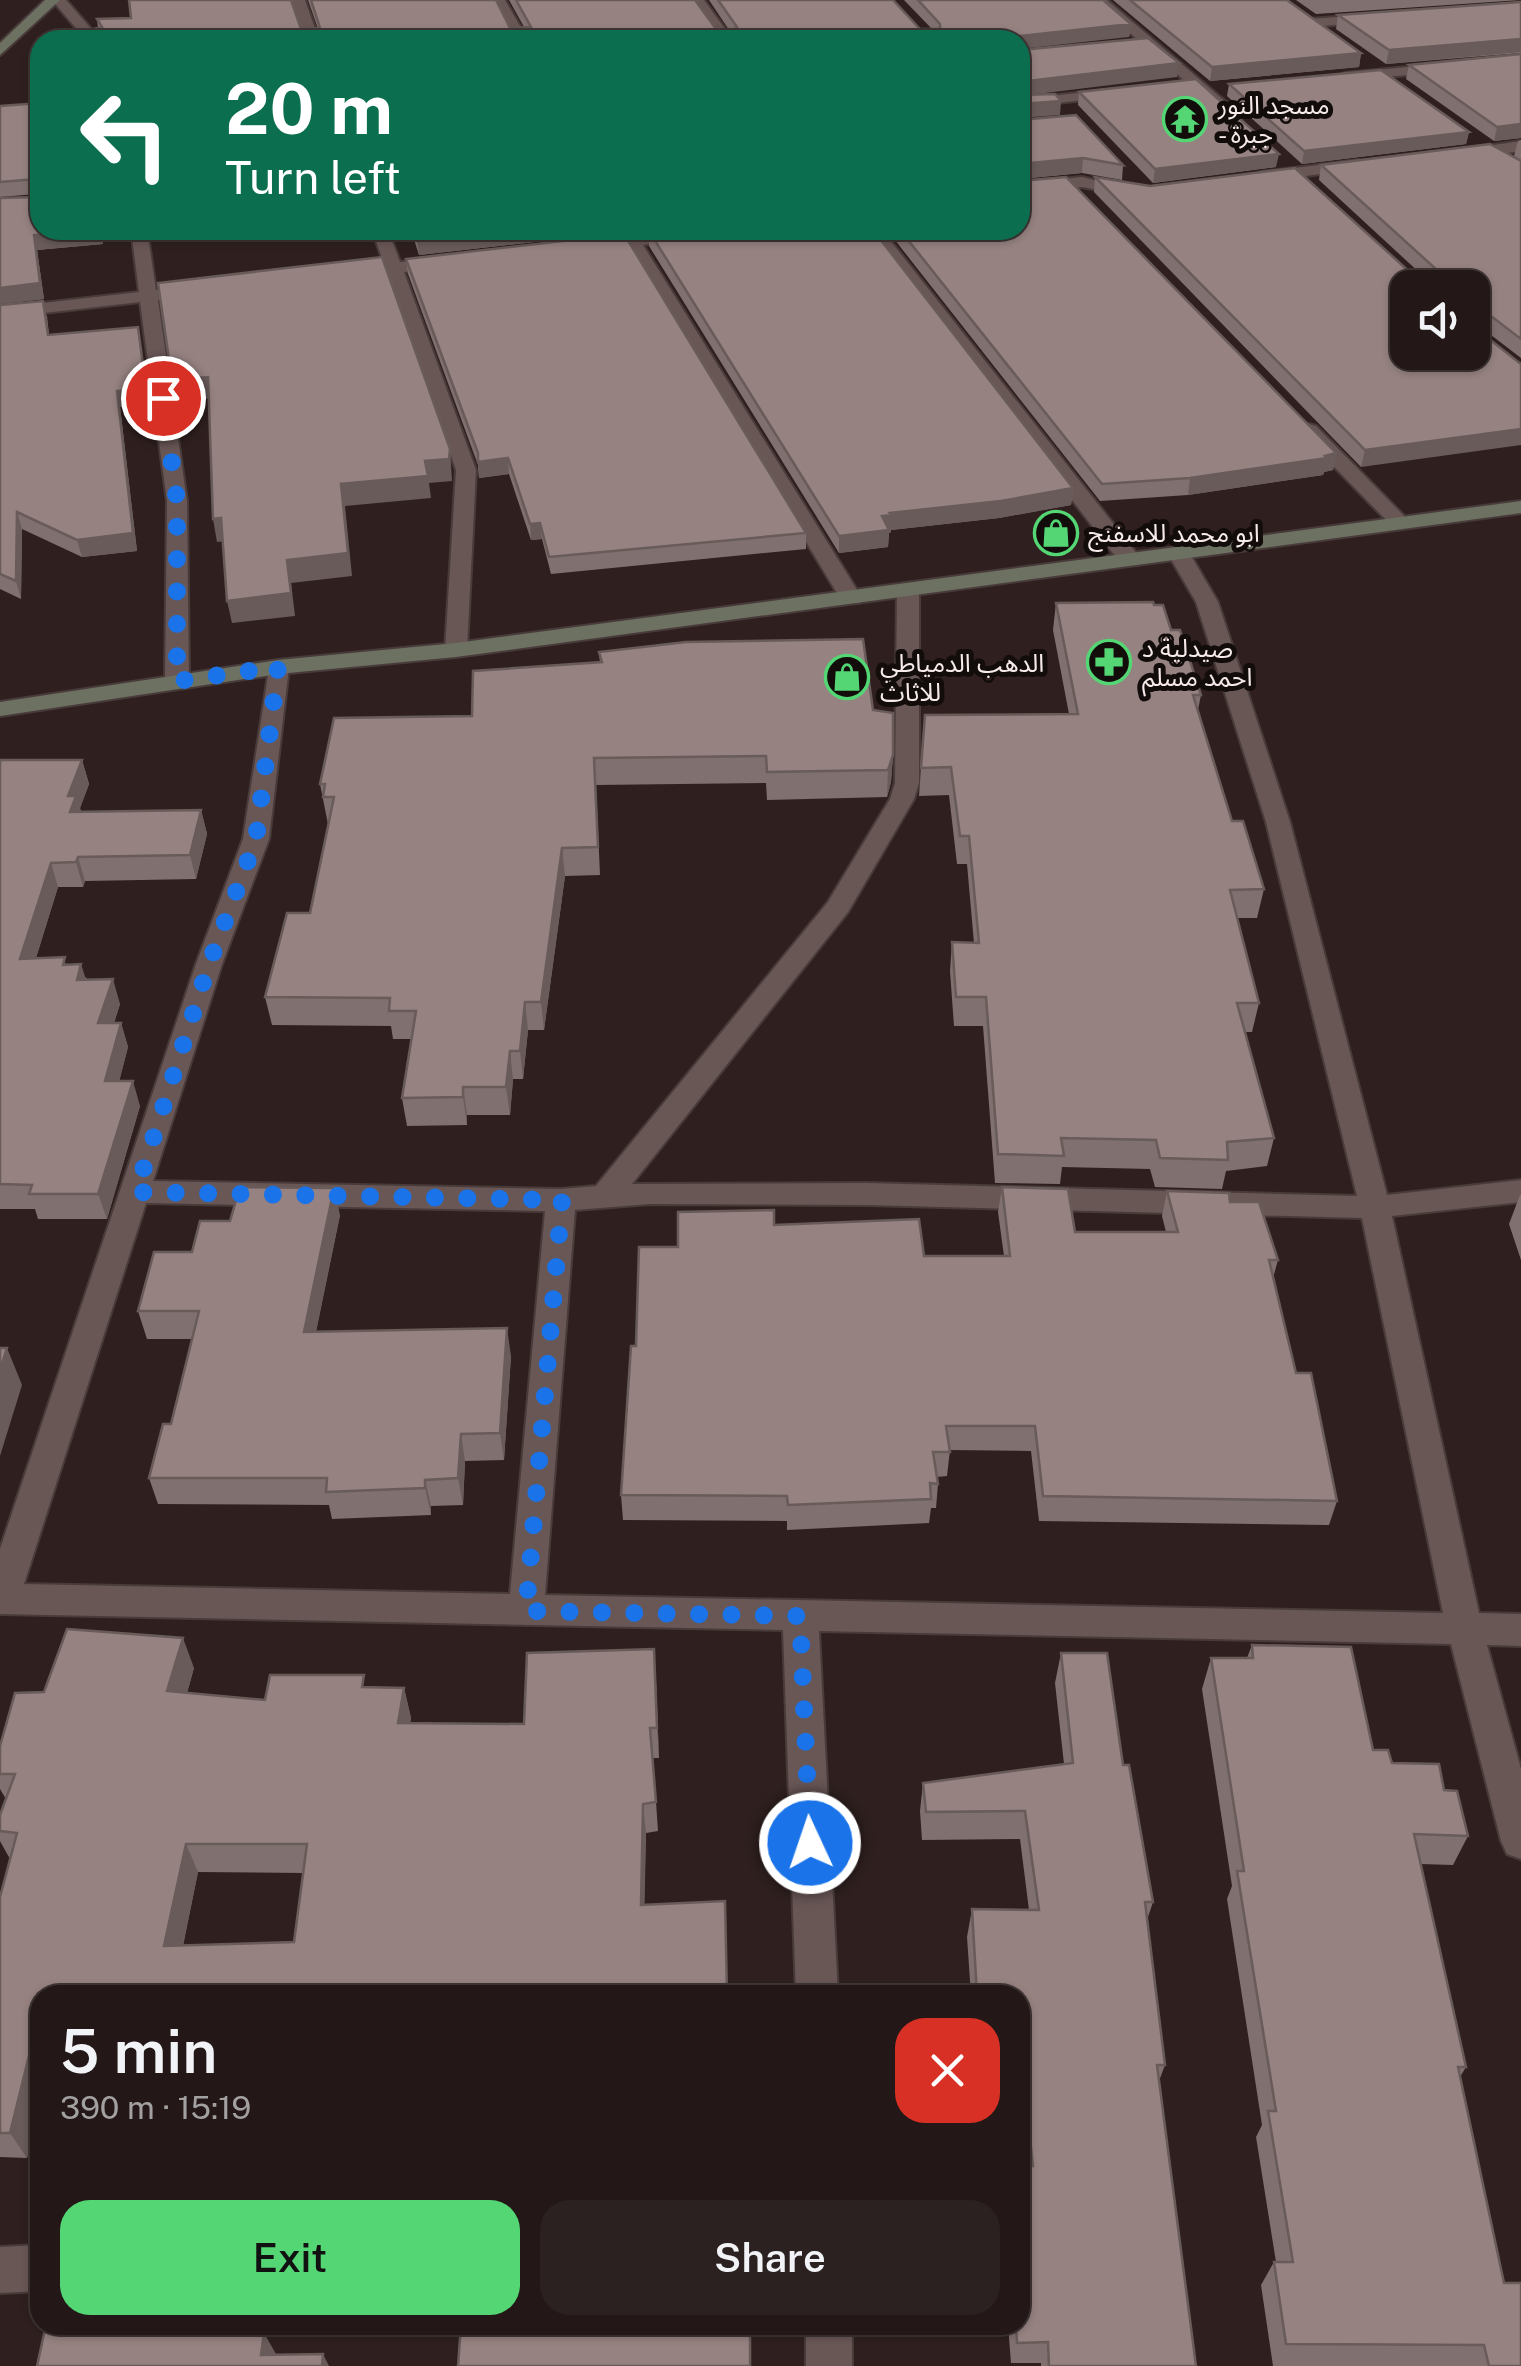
<!DOCTYPE html>
<meta charset="utf-8">
<style>
:root{--surface:#231817;--page:#2b2120;--text:#f1f3f6;--muted:#a3a0a1;--line:#403736;--accent:#53d673}
body{margin:0;font-family:"Public Sans","Noto Sans Arabic",sans-serif;background:var(--page);color:var(--text);height:100vh;display:flex;flex-direction:column;font-size:38px;white-space:nowrap}
*{box-sizing:border-box;margin:0}
p{font-size:32px;color:var(--muted)}
.icon{flex:none;width:55px;height:55px;fill:none;stroke:currentColor;stroke-width:2;stroke-linecap:round;stroke-linejoin:round}
.map{position:relative;flex:1;overflow:hidden}
.details{position:absolute;left:30px;top:1985px;width:1000px;height:350px;display:flex;flex-direction:column;background:var(--surface);border-radius:30px;box-shadow:0 2px 8px #0004,0 0 0 2px var(--line)}
.details>*{flex:none}
.guide{position:absolute;left:30px;top:30px;width:1000px;height:210px;border-radius:30px;box-shadow:0 2px 8px #0004,0 0 0 2px var(--line);background:#0b6e4f;color:#fff;overflow:hidden}
.fabs{position:absolute;left:1390px;top:270px;display:grid;gap:20px}
.fabs a{display:grid;place-items:center;width:100px;height:100px;border-radius:20px;background:var(--surface);box-shadow:0 2px 8px #0004,0 0 0 2px var(--line);font-size:50px}
.pin{position:absolute;display:grid;place-items:center;width:85px;height:85px;color:#fff;margin:-42px;border:5px solid #fff;border-radius:50%;box-shadow:0 2px 10px #0007}
.me{position:absolute;width:110px;margin:-55px;rotate:357deg;stroke-linejoin:round;filter:drop-shadow(0 0 8px #0008)}
.turn{display:flex;align-items:center;gap:35px;height:210px;padding:0 30px;font-size:45px}
.turn .icon{width:130px;height:130px;stroke-width:2.5}
.turn b{display:block;font-size:70px;line-height:85px}
.round{display:grid;place-items:center;flex:none;width:105px;height:105px;border-radius:30px;background:var(--page)}
.headline{display:flex;align-items:center;justify-content:space-between;height:170px;padding:0 30px}
h1{font-size:60px;font-weight:600;line-height:75px}
.primary-button{display:flex;gap:20px;margin-top:auto;padding:20px 30px}
.primary-button a{flex:1;height:115px;border-radius:30px;background:var(--accent);color:#111;font-size:40px;font-weight:600;line-height:115px;text-align:center}
.primary-button a+a{background:var(--page);color:var(--text)}
.map>svg:first-child{display:block}
.lines{fill:none;stroke-linecap:round;stroke-linejoin:round}
.street-casing{stroke:#483b3a;stroke-width:4}
.secondary-casing{stroke:#483b3a;stroke-width:4}
.street{fill:#695756;fill-rule:evenodd}
.secondary{fill:#6c7162;fill-rule:evenodd}
.wall{fill:#80706f;fill-rule:evenodd}
.shaded-wall{fill:#685b5a}
.building{fill:#958281;stroke:#685b5a;stroke-width:2.5;fill-rule:evenodd}
.route{stroke:#1a73e8;stroke-width:18;stroke-dasharray:0 32.4}
.labels{text-anchor:middle;stroke-width:10;stroke-linejoin:round;paint-order:stroke}
.far-poi-label{font-size:25px;fill:#f6ebea;stroke:#120c0b;text-anchor:start}
</style>
<div class="map">
<svg width="1521" height="2366" viewBox="0 0 1521 2366">
<rect width="100%" height="100%" fill="#2f201f"/>
<g class="lines">
<defs>
<g id="street">
<polygon points="52,0 66,0 101,40 86,40"/>
<polygon points="291,0 305,0 319,40 305,40"/>
<polygon points="491,0 505,0 528,40 514,40"/>
<polygon points="690,0 704,0 733,40 719,40"/>
<polygon points="1092,0 1107,0 1226,102 1226,108 1216,108"/>
<polygon points="1377,14 1382,15 1382,21 1310,27 1303,23 1310,19"/>
<polygon points="1521,56 1521,64 1345,81 1338,77 1345,73"/>
<polygon points="1116,89 1123,93 1121,96 1020,107 1020,99"/>
<polygon points="1521,141 1521,151 1459,160 1451,155 1459,150"/>
<polygon points="1359,160 1367,165 1365,168 1261,182 1253,177 1261,172"/>
<polygon points="1082,177 1139,191 1131,196 1082,187 1020,193 1020,183"/>
<polygon points="131,230 147,230 156,290 199,285 208,290 199,295 158,300 187,501 189,681 177,688 165,681 167,501 140,302 0,318 0,308 139,292"/>
<polygon points="372,230 388,230 400,262 448,257 457,262 448,267 404,272 476,470 467,650 456,657 445,650 456,470 387,274 345,279 336,274 345,269 384,264"/>
<polygon points="618,230 634,230 638,235 722,230 714,235 643,245 862,598 859,603 843,603 840,598 628,247 588,252 580,247 588,242 622,237"/>
<polygon points="865,230 882,230 1138,555 1141,560 1138,565 1122,565"/>
<polygon points="1309,424 1316,426 1408,520 1411,524 1408,528 1394,528 1302,434 1299,430"/>
<path d="M1179,548L1187,549L1218,602L1290,822L1387,1195L1521,1180V1202L1392,1216L1479,1613L1521,1614V1646L1487,1645L1521,1769V1859L1507,1854L1501,1841L1451,1644L819,1631L838,1995H796L783,1630L0,1614V1549L196,964L243,839L270,662H286L289,667L269,839L222,964L153,1181L561,1189L596,1186L828,902L890,799L895,783L897,591L908,584L919,591V783L914,799L848,912L632,1184L867,1183L1357,1196L1266,822L1196,602L1168,554ZM146,1203L545,1211L510,1594L24,1584ZM650,1204L867,1205L1362,1218L1443,1613L545,1595L575,1210Z"/>
<polygon points="40,2245 40,2291 0,2293 0,2247"/>
<rect x="806" y="2325" width="46" height="41"/>
</g>
<g id="secondary">
<polygon points="45,0 60,0 0,55 0,43"/>
<polygon points="1521,501 1521,513 456,657 278,674 0,716 0,702 278,660 456,643"/>
</g>
</defs>
<use href="#street" class="street-casing"/>
<use href="#secondary" class="secondary-casing"/>
<use href="#street" class="street"/>
<use href="#secondary" class="secondary"/>
</g>
<g class="wall">
<polygon points="308,0 496,0 510,28 524,27 509,0 695,0 716,29 729,30 709,0 893,0 920,29 932,29 904,0 1103,0 1131,24 1129,37 98,28 97,19 301,29 318,29"/>
<polygon points="1113,0 1287,0 1361,53 1359,67 1210,81"/>
<polygon points="1296,0 1521,0 1316,14"/>
<polygon points="1521,2 1521,53 1386,64 1336,29 1338,15"/>
<polygon points="1521,54 1521,138 1494,141 1406,79 1409,65"/>
<polygon points="1229,84 1469,132 1466,144 1302,164 1227,96"/>
<polygon points="1079,92 1276,167 1153,183 1078,105"/>
<polygon points="40,103 40,230 101,230 103,244 37,250 44,299 0,304 37,194 0,197 0,106"/>
<polygon points="1020,120 1123,165 1122,180 1082,173 1020,179"/>
<polygon points="1521,140 1521,358 1474,322 1361,467 1094,192 1095,177 1413,275 1422,275 1319,180 1321,165 1519,160 1514,156 1518,141"/>
<polygon points="411,230 616,230 615,233 419,255"/>
<polygon points="887,230 1020,230 1336,453 1333,470 1324,472 1323,475 1188,495 1100,501"/>
<polygon points="649,231 1073,488 1071,505 999,518 891,530 891,532 889,533 888,547 839,553 649,246"/>
<polygon points="406,259 806,533 806,549 551,574 542,539 531,540 509,474 479,478 478,465 408,274"/>
<polygon points="0,305 47,316 49,335 138,327 150,404 120,407 137,551 82,557 22,529 21,599 0,589"/>
<polygon points="1056,603 1154,605 1171,630 1201,695 1198,710 1232,821 1264,889 1257,918 1237,918 1259,1003 1252,1032 1245,1032 1274,1138 1267,1166 1226,1171 1222,1189 1155,1187 1150,1169 1062,1167 1060,1184 995,1183 983,1026 954,1026 950,971 952,942 974,943 967,864 957,864 949,795 919,796 925,715 1069,714 1053,630"/>
<polygon points="599,652 873,710 893,755 891,782 887,797 767,800 766,783 596,785 600,875 565,876 544,1030 528,1030 523,1079 513,1079 510,1115 467,1115 467,1125 407,1126 402,1098 411,1039 393,1039 391,1026 272,1025 265,997 310,913 328,824 320,784 472,716 600,663"/>
<polygon points="0,760 82,760 89,784 80,808 81,812 201,810 207,834 196,879 85,881 83,887 58,887 36,958 68,964 120,1004 114,1023 121,1023 128,1047 119,1081 140,1106 107,1219 38,1219 35,1209 0,1209"/>
<polygon points="1002,1187 1075,1232 1166,1232 1162,1216 1167,1191 1230,1202 1278,1260 1273,1278 1296,1373 1337,1501 1329,1525 1039,1521 1031,1451 950,1450 947,1476 937,1477 938,1484 936,1508 931,1508 929,1523 787,1530 787,1521 623,1520 621,1495 636,1346 678,1247 774,1225 924,1256 1004,1256 998,1212"/>
<polygon points="1520,1195 1521,1195 1521,1260 1509,1224"/>
<polygon points="340,1215 316,1332 511,1356 504,1460 465,1461 463,1505 431,1506 431,1515 332,1519 329,1505 158,1504 149,1478 171,1424 192,1339 147,1339 138,1311 192,1252 230,1221"/>
<polygon points="1252,1645 1373,1750 1392,1763 1444,1790 1468,1836 1453,1865 1420,1864 1466,2067 1460,2077 1521,2366 1273,2366 1261,2285 1274,2262 1276,2262 1256,2137 1262,2125 1227,1899 1232,1886 1202,1689 1211,1658 1247,1658"/>
<polygon points="1061,1653 1123,1765 1153,1902 1147,1920 1165,2065 1159,2081 1196,2366 1041,2366 1041,2363 1011,2363 1008,2325 1020,2325 1024,2167 1020,2126 1020,1995 971,1995 967,1937 972,1909 1029,1910 1020,1839 922,1840 920,1811 923,1783 1064,1764 1055,1683"/>
<path d="M194,1668L187,1693L265,1700L367,1687L404,1688L411,1718L410,1723L524,1724L656,1680L659,1758H653L658,1831L646,1833L644,1904L40,1995V2104L27,2158L0,2157V1897L10,1859L0,1841V1815L6,1799L0,1789V1746L44,1692ZM198,1872L304,1873L294,1942L183,1946Z"/>
</g>
<g class="shaded-wall">
<polygon points="1131,24 1129,37 1020,49 1021,36"/>
<polygon points="1521,39 1521,52 1386,64 1389,50"/>
<polygon points="1361,53 1359,67 1210,81 1212,67"/>
<polygon points="1179,63 1177,77 1020,96 1020,82"/>
<polygon points="1061,101 1060,115 1020,118 1021,104"/>
<polygon points="1521,124 1521,138 1494,141 1497,127"/>
<polygon points="1469,132 1466,144 1302,164 1304,151"/>
<polygon points="1279,154 1276,167 1153,183 1155,169"/>
<polygon points="1083,158 1082,173 1020,179 1021,164"/>
<polygon points="83,230 101,230 103,244 37,250 44,299 0,304 0,288 34,235"/>
<polygon points="503,230 616,230 615,233 419,255 417,240"/>
<polygon points="138,327 150,404 120,407 137,551 82,557 77,540 117,391"/>
<polygon points="208,377 212,398 176,402 172,380"/>
<polygon points="1521,429 1521,445 1361,467 1365,450"/>
<polygon points="450,449 452,481 429,483 431,498 345,506 352,576 291,583 295,616 232,623 227,601 341,484 425,461"/>
<polygon points="1336,453 1333,470 1324,472 1323,475 1188,495 1190,478"/>
<polygon points="508,458 509,474 479,478 478,462"/>
<polygon points="1073,488 1071,505 999,518 891,530 891,532 889,533 888,547 839,553 839,536 890,513"/>
<polygon points="17,512 22,529 21,599 16,581"/>
<polygon points="221,518 225,541 217,542 213,519"/>
<polygon points="540,523 542,539 531,540 530,524"/>
<polygon points="893,755 891,782 887,797 888,770"/>
<polygon points="82,760 89,784 80,808 83,820 70,812 68,796"/>
<polygon points="201,810 207,834 196,879 190,855"/>
<polygon points="562,848 565,876 544,1030 541,1002"/>
<polygon points="78,857 85,881 83,887 76,862"/>
<polygon points="51,863 58,887 28,983 20,959"/>
<polygon points="81,964 89,989 77,980"/>
<polygon points="113,979 120,1004 106,1048 98,1023"/>
<polygon points="525,1002 528,1030 523,1079 520,1051"/>
<polygon points="121,1023 128,1047 113,1106 105,1081"/>
<polygon points="510,1051 513,1079 510,1115 506,1087"/>
<polygon points="133,1081 140,1106 107,1219 98,1194"/>
<polygon points="463,1087 467,1115 467,1125 463,1097"/>
<polygon points="334,1188 340,1215 310,1360 304,1332"/>
<polygon points="507,1328 511,1356 504,1460 500,1433"/>
<polygon points="7,1348 22,1385 0,1456 0,1370"/>
<polygon points="461,1434 465,1461 463,1505 458,1478"/>
<polygon points="425,1480 431,1506 431,1515 425,1488"/>
<polygon points="183,1638 194,1668 179,1721 167,1691"/>
<polygon points="654,1649 656,1680 659,1758 657,1728"/>
<polygon points="404,1688 411,1718 406,1753 398,1723"/>
<polygon points="643,1804 646,1833 644,1932 641,1905"/>
<polygon points="186,1844 198,1872 177,1974 164,1946"/>
<polygon points="37,2023 40,2028 40,2104 27,2158 10,2133"/>
<polygon points="264,2333 276,2354 261,2355"/>
<polygon points="323,2354 329,2366 322,2366"/>
</g>
<g class="building">
<polygon points="129,0 291,0 301,29 320,28 311,0 496,0 510,28 531,27 516,0 695,0 716,29 733,30 737,27 718,0 893,0 920,29 940,29 940,24 918,0 1103,0 1131,24 1021,36 1020,40 86,40 89,30 102,27 97,19 131,18"/>
<polygon points="1130,0 1287,0 1361,53 1212,67"/>
<polygon points="1521,2 1521,39 1389,50 1338,15"/>
<polygon points="1148,38 1179,63 1020,82 1020,50"/>
<polygon points="1521,54 1521,124 1497,127 1409,65"/>
<polygon points="1381,70 1469,132 1304,151 1229,84"/>
<polygon points="1196,79 1279,154 1155,169 1079,92"/>
<polygon points="1055,94 1061,101 1021,104 1020,111 1020,95"/>
<polygon points="40,103 40,183 36,179 0,182 0,106"/>
<polygon points="1076,115 1123,165 1083,158 1021,164 1020,171 1020,120"/>
<path d="M1490,144L1521,161V339L1478,306L1473,307L1474,327L1521,364V429L1365,450L1095,177L1150,186L1295,168L1413,275H1437V270L1321,165ZM1408,288H1472V352H1408Z"/>
<polygon points="1066,177 1336,453 1325,456 1327,458 1190,478 1102,484 900,230 1020,230 1020,181"/>
<polygon points="40,184 40,230 83,230 34,235 40,283 0,288 0,198 37,197"/>
<polygon points="414,230 503,230 417,240"/>
<polygon points="655,230 873,230 1073,488 1001,501 890,513 892,515 882,516 889,530 839,536 649,231"/>
<polygon points="624,234 806,533 549,557 540,523 530,524 508,458 478,462 478,453 406,259"/>
<polygon points="382,257 450,449 449,459 425,461 428,476 341,484 348,553 287,560 291,593 227,601 221,518 213,519 208,377 172,380 158,283"/>
<polygon points="43,301 48,335 138,327 146,388 117,391 133,533 77,540 17,512 16,581 0,574 0,305"/>
<polygon points="1153,602 1154,605 1163,605 1171,630 1180,630 1201,695 1193,695 1232,821 1243,821 1264,889 1230,890 1259,1003 1237,1003 1274,1138 1227,1142 1228,1160 1160,1158 1156,1140 1061,1138 1064,1156 998,1154 986,997 956,997 952,942 979,943 969,836 960,836 951,767 921,768 925,715 1078,714 1056,603"/>
<polygon points="863,639 873,710 893,713 893,755 888,770 767,772 766,756 594,758 598,847 562,848 541,1002 525,1002 520,1051 510,1051 506,1087 463,1087 463,1097 402,1098 416,1011 389,1011 390,998 265,997 287,913 310,913 334,797 323,797 325,784 320,784 334,718 472,716 473,671 602,662 599,652 686,642"/>
<polygon points="0,760 82,760 68,796 76,796 70,812 201,810 190,855 78,857 76,862 51,863 20,959 65,957 63,965 81,964 77,980 113,979 98,1023 121,1023 105,1081 133,1081 98,1194 29,1194 32,1185 0,1184"/>
<polygon points="240,1187 334,1188 304,1332 507,1328 500,1433 461,1434 458,1478 425,1480 425,1488 326,1492 327,1478 149,1478 163,1424 171,1424 199,1311 138,1311 154,1252 192,1252 200,1221 230,1221"/>
<polygon points="1002,1187 1068,1189 1075,1232 1178,1232 1167,1191 1229,1193 1230,1202 1259,1202 1278,1260 1269,1260 1296,1373 1311,1373 1337,1501 1043,1496 1035,1426 946,1426 950,1452 933,1452 938,1484 930,1483 931,1499 788,1505 787,1496 621,1495 631,1346 636,1346 639,1247 678,1247 678,1212 774,1210 774,1225 919,1219 924,1256 1010,1256"/>
<polygon points="0,1348 7,1348 0,1370"/>
<path d="M67,1629L183,1638L167,1691L265,1700L270,1675H364L362,1687L404,1688L398,1723L524,1724L527,1653L654,1649L657,1728H650L656,1802L643,1804L641,1905L725,1901L727,1995H40V2023H37L10,2133H0V1897L17,1833L0,1831V1815L15,1774H0V1746L15,1693L44,1692ZM186,1844H307L294,1942L164,1946Z"/>
<polygon points="1252,1645 1351,1647 1373,1750 1388,1750 1392,1763 1439,1764 1444,1790 1457,1791 1468,1836 1414,1834 1466,2067 1458,2067 1504,2283 1521,2283 1521,2366 1489,2366 1484,2345 1286,2344 1274,2262 1293,2262 1268,2111 1276,2111 1237,1871 1244,1871 1211,1658 1253,1658"/>
<polygon points="1061,1653 1107,1653 1123,1765 1129,1765 1153,1902 1145,1902 1165,2065 1157,2065 1196,2366 1049,2366 1048,2342 1017,2343 1016,2325 1020,2325 1020,2167 1033,2166 1022,2063 1020,2063 1020,1995 977,1995 972,1909 1039,1910 1025,1811 926,1812 923,1783 1073,1763"/>
<polygon points="46,2325 106,2325 105,2334 264,2333 261,2355 323,2354 322,2366 37,2366"/>
<polygon points="461,2325 750,2325 750,2366 458,2366"/>
</g>
<g class="lines">
<polyline class="route" points="163,398 177,501 177,681 278,667 256,839 209,964 136,1192 562,1200 526,1611 800,1616 810,1843"/>
</g>
<defs>
<symbol id="temple-ring" viewBox="-11 -11 22 22"><circle r="9.5" fill="#120c0b" stroke="#53d673" stroke-width="1.5"/><path d="M0-6L5-2H3V0L6.5 2.5H4V6H1.5V3h-3V6H-4V2.5H-6.5L-3 0V-2H-5Z" fill="#53d673"/></symbol>
<symbol id="shop-ring" viewBox="-11 -11 22 22"><circle r="9.5" fill="#120c0b" stroke="#53d673" stroke-width="1.5"/><path d="M-5-2.5h2.3a2.7 3.5 0 0 1 5.4 0H5L5.5 6h-11ZM-1.5-2.5h3a1.5 2.3 0 0 0-3 0Z" fill="#53d673"/></symbol>
<symbol id="pharmacy-ring" viewBox="-11 -11 22 22"><circle r="9.5" fill="#120c0b" stroke="#53d673" stroke-width="1.5"/><path d="M-2-6h4v4h4v4h-4v4h-4v-4h-4v-4h4Z" fill="#53d673"/></symbol>
</defs>
<g fill-rule="evenodd">
<use href="#temple-ring" x="1160" y="94" width="50" height="50"/>
<use href="#shop-ring" x="1031" y="508" width="50" height="50"/>
<use href="#pharmacy-ring" x="1084" y="637" width="50" height="50"/>
<use href="#shop-ring" x="822" y="652" width="50" height="50"/>
</g>
<g class="labels">
<g class="far-poi-label">
<text x="1218" y="114">مسجد النور<tspan x="1218" dy="29">- جبرة</tspan></text>
<text x="1088" y="542">ابو محمد للاسفنج</text>
<text x="1142" y="657">صيدلية د<tspan x="1142" dy="29">احمد مسلم</tspan></text>
<text x="880" y="672">الدهب الدمياطي<tspan x="880" dy="29">للاثاث</tspan></text>
</g>
</g>
</svg>
<div class="fabs">
<a><svg class="icon" aria-label="sound" viewBox="0 0 24 24"><path d="M4 9h4l5-4v14l-5-4H4zM17 9q2 3 0 6"/></svg></a>
</div>
<div class="pin" style="left:163px;top:398px;background:#d93025"><svg class="icon" aria-label="arrive" viewBox="0 0 24 24"><path d="M6 21V4h12l-3 4 3 4H6"/></svg></div>
<svg class="me" style="left:810px;top:1843px" viewBox="-20 -20 40 40"><circle r="17" fill="#1a73e8" stroke="#fff" stroke-width="3"/><path d="M0-11L8 9 0 5-8 9z" fill="#fff"/></svg>
<div class="guide">
<div class="turn"><svg class="icon" aria-label="left" viewBox="0 0 24 24"><path d="M17 20v-9H6M10 6l-5 5 5 5"/></svg><div><b>20 m</b>Turn left</div></div>
</div>
<section class="details">
<div class="headline"><div><h1>5 min</h1><p>390 m · 15:19</p></div><a class="round" style="background:#d93025;color:#fff"><svg class="icon" aria-label="close" viewBox="0 0 24 24"><path d="M6 6l12 12M18 6L6 18"/></svg></a></div>
<div class="primary-button"><a>Exit</a><a>Share</a></div>
</section>
</div>
